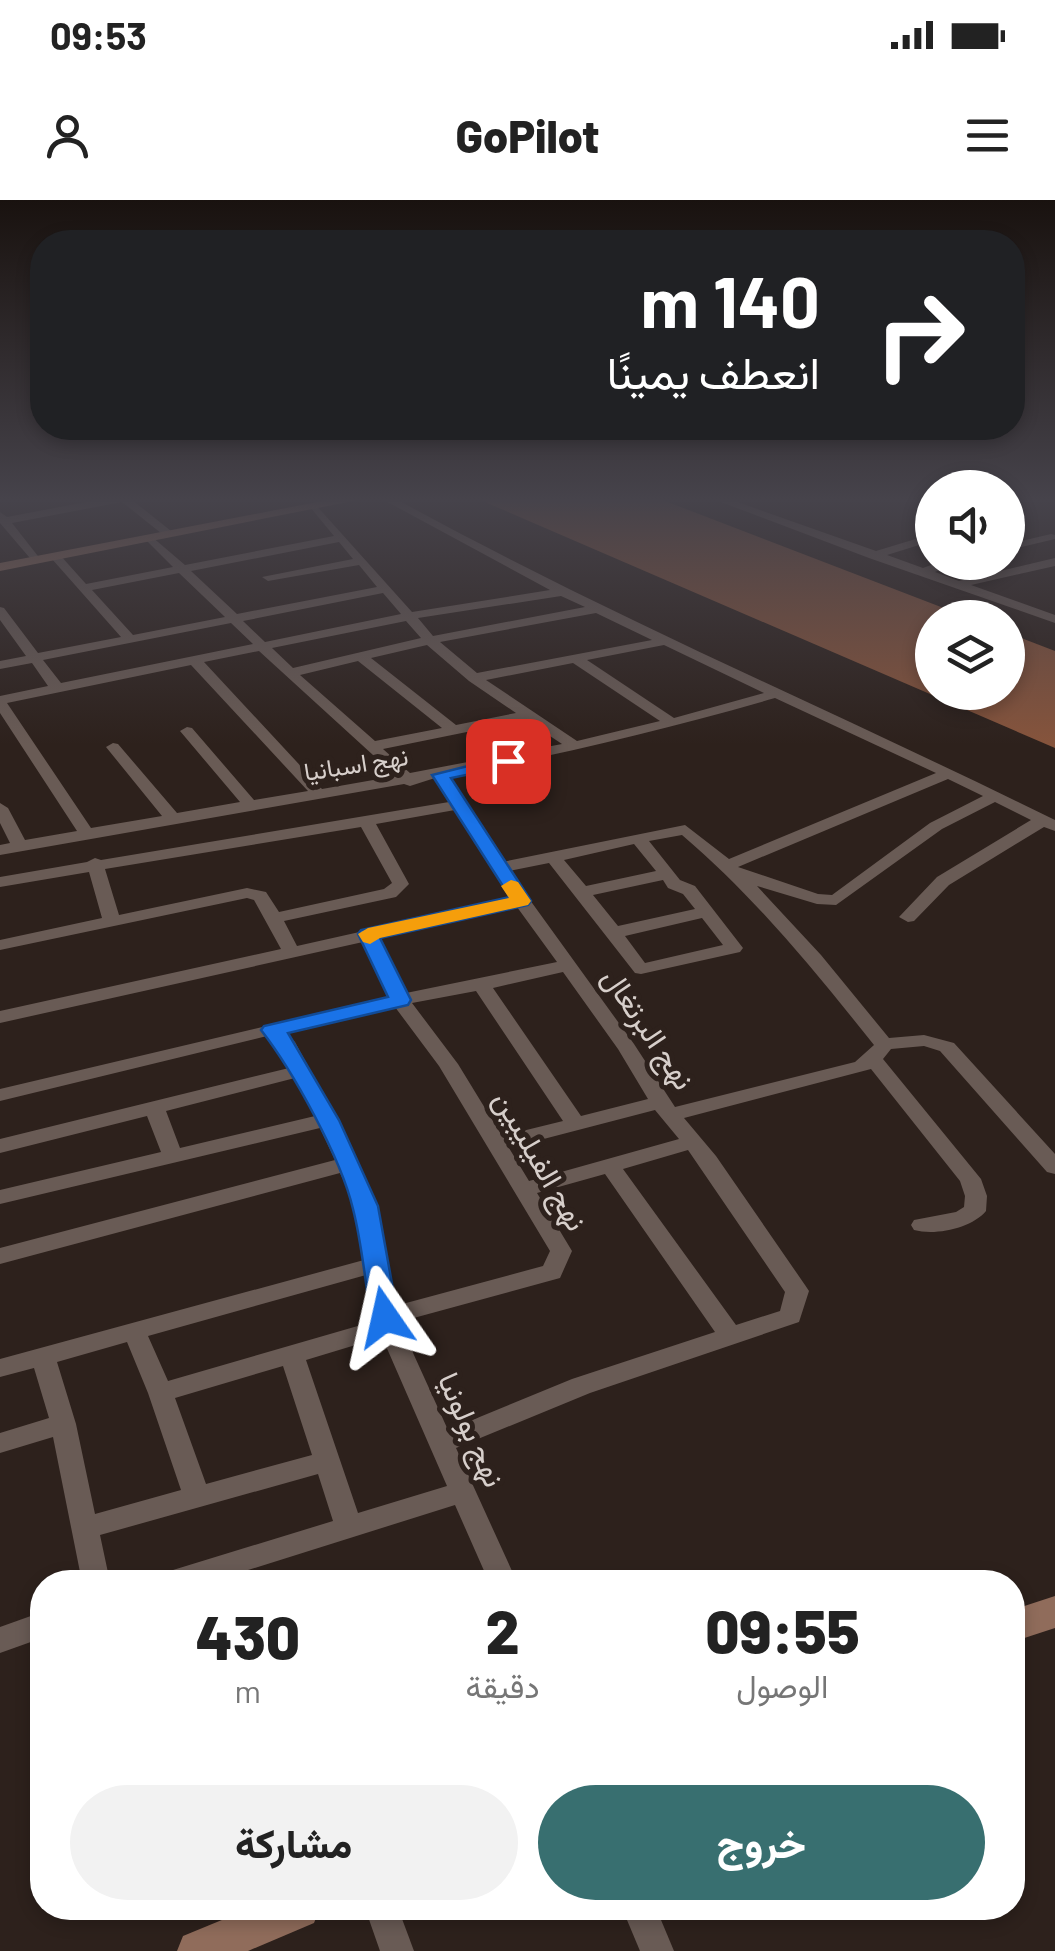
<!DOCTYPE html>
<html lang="ar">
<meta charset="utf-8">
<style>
:root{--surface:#fff;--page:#f2f2f2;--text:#222;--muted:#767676;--accent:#386f70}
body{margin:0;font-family:Barlow,Vazirmatn,sans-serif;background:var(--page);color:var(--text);direction:rtl;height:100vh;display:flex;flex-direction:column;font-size:38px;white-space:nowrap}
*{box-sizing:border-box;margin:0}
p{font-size:32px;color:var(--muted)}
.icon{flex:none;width:55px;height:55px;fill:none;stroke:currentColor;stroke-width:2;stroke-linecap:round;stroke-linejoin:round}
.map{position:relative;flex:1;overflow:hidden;direction:ltr}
.panel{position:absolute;left:30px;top:1370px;width:995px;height:350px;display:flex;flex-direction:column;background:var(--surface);border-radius:40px;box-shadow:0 5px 15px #0003;direction:rtl}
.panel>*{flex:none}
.guide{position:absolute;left:30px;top:30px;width:995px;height:210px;border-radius:40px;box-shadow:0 5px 15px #0003;direction:rtl;background:#202124;color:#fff;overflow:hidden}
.fabs{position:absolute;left:915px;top:270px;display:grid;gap:20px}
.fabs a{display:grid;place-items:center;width:110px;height:110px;border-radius:50%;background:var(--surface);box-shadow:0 5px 15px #0003;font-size:50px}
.pin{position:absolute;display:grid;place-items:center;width:85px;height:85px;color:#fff;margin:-42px;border-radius:20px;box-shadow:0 5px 15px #0006}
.me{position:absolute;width:110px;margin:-55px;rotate:349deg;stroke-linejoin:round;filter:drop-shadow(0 0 8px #0008)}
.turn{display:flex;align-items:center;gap:35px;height:210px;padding:0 40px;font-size:45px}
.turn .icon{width:130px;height:130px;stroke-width:2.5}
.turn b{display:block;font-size:70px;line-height:85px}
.eta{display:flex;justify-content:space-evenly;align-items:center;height:170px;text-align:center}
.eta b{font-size:60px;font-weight:800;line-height:70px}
.primary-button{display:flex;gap:20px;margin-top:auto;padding:20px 40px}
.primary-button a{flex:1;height:115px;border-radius:60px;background:var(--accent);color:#fff;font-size:40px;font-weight:800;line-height:115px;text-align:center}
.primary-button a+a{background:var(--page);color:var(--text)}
.status{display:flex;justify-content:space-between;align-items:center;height:70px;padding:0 50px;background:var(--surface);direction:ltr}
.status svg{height:28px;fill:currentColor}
header{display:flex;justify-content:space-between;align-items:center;height:130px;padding:0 40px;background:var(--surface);font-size:45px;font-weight:800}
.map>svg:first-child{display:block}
.water{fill:#86543c}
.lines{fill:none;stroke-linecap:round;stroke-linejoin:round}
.street{fill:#695b55;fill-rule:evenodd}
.secondary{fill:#906c5b;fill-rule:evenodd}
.route{fill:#1a73e8;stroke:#114b97;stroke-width:2.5}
.slow{fill:#f59e0b}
.labels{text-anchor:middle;stroke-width:10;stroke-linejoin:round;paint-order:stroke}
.far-street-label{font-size:25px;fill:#d7cfcb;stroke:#2d211c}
.street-label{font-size:30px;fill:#d7cfcb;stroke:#2d211c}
</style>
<div class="status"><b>09:53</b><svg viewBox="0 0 49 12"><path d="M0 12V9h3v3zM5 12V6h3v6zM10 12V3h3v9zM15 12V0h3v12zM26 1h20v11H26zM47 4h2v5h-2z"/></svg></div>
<header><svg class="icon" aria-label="menu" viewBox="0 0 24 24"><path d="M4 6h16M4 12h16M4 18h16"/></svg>GoPilot<svg class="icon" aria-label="person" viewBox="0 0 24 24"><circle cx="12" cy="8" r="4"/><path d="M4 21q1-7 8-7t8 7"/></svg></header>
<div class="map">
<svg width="1055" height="1751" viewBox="0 0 1055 1751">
<rect width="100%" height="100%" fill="#2d211c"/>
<polygon class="water" points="478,299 660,299 967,417 932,418 932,492 1008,492 1008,433 1055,451 1055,548"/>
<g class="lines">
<g class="street">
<polygon points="102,299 131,299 176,335 166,337 122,302 12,323 41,360 35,364 0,323 0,312 7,317"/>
<path d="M382,299H396C611,417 836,512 1055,620V631L1044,627L949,685L914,721L908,722L899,717L937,677L1031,620L995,602L942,629L836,705L817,704L757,686L821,755L889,838L924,835L954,843L1055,954V974L1047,972L940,851L924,846L891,849L883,859L981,979L987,996L986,1011C972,1028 936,1036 914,1030L911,1025L914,1020L956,1012L964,1007L965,996L960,981L871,869L684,918L716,956L805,1085L809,1091L799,1122L590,1193L456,1248L517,1382H489L455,1305L210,1382H159L163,1373L173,1370L333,1321L318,1274L100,1335L110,1382H82L53,1237L0,1253V1233L49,1218L34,1168L0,1177V1159L364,1060L355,1006L340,973L0,1064V1048L335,960L320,928L0,1004V990L161,952L147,916L0,953V939L289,868L277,845L267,836L0,901V889L389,797L363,742L0,823V811L281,749L254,700L247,698L0,750V740L102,718L89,672L0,687V677L87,662L95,658L101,660L449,602L435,578L410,586L404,584L0,655V645L10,643L0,623V603L8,608L25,640L77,631L0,513V496L48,486L32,463L0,469V461L26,456L0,420V407L4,408L38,453L121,437L52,359V355H60L86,384L173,367L147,341V337L151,336L185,365L334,336L310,307L315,304L412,412L550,390ZM339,342L353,359L262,377L268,381L359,365L377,387L237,414L191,371ZM179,373L225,417L133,435L92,390ZM383,393L401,414L265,442L243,421ZM561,396L585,407L433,436L418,418ZM596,413L652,440L477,473L440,442ZM406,421L421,438L293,468L272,448ZM231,423L253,444L61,483L43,460ZM427,445L469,481L516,513L456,525L371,458ZM664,445L764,493L674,518L587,460ZM259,451L396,576L322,589L204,462ZM358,461L442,528L375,541L300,475ZM573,463L660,521L577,541L486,480ZM191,465L308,591L254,600L192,528L187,527L180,531L240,602L177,613L118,544L113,543L106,547L162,616L91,628L7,503ZM775,498L936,573L729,659L685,625L502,662L449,575C561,555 667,529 775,498ZM526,520L562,544L410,573L383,549ZM948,579L983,596L930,623L832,695L818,694L738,667ZM455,610L511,698L297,746L284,721L396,697L409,684L376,624ZM361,627L392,683L384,689L279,712L266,692L247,688L119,715L105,669ZM682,635C755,697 814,770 874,845L855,862L675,907L634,844L509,671L549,663L635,773L641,774L740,752L743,748L695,686L680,680L649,641ZM634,644L656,671L586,686L564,660ZM663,680L668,688L683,694L695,709L618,726L593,695ZM517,707L557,762L406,793L379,738ZM702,718L723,745L645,763L625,736ZM563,772L618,849L648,899L581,916L493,788ZM476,791L563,921L502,936L458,864L412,803ZM395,807L439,866L550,1051L543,1066L395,1106L377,1006L337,920L295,842L285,832ZM295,878L315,916L180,948L166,911ZM655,910L679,939L529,981L509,948ZM688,950L785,1092L780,1111L736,1125L623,969ZM605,974L715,1132L572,1179L448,1230L399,1122L560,1078L572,1051L537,993ZM366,1075L375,1121L168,1181L148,1136ZM382,1137L447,1286L358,1313L306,1160ZM127,1142L148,1193L181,1290L95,1314L76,1224L57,1162ZM283,1166L312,1255L206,1284L175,1198Z"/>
<polygon points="713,299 729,299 876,351 932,334 932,341 887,355 923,368 939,362 957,362 935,372 959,381 1055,358 1055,366 971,385 1055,415 1055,423 869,358"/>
<polygon points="1051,334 1055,335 1055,339 1008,350 1008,344"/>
<polygon points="42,1412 42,1438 0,1453 0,1427"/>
<polygon points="365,1708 398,1708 414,1751 380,1751"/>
<polygon points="622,1708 656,1708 674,1751 640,1751"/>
</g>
<g class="secondary">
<polygon points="333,299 363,299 0,371 0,363"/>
<polygon points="1055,1396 1055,1428 1012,1442 1012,1410"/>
<polygon points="251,1708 320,1708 314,1723 248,1751 177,1751 183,1736"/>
</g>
</g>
<linearGradient id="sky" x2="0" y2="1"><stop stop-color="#19120f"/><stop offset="0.55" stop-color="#46434b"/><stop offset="1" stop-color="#46434b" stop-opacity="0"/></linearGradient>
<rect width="1055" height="545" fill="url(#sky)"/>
<path class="route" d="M508,556L514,558V565L451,578L531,701L528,705L380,738L411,800L408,805L288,833L339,920L378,1006L398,1117L394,1124H375L371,1117C365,1081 362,1044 353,1009C341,958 293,871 261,830L264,826L388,797L358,734L361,730L510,697L432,575Z"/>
<polygon class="slow" points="511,680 518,682 531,701 528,705 380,738 370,744 363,742 358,734 368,728 509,698 501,686"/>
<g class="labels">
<g class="far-street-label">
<text transform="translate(356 564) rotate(-9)" y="9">نهج اسبانيا</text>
</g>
<g class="street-label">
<text transform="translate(648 829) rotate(56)" y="10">نهج البرتغال</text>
<text transform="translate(540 961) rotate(60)" y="10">نهج الفيليبين</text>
<text transform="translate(471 1230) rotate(66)" y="10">نهج بولونيا</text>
</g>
</g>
</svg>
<div class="fabs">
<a><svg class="icon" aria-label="sound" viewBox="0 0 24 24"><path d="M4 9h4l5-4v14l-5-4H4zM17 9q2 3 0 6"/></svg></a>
<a><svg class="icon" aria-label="layers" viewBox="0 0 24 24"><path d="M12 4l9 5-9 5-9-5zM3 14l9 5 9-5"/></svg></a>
</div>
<div class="pin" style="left:508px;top:561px;background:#d93025"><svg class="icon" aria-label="arrive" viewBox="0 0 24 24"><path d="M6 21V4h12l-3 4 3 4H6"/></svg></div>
<svg class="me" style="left:385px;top:1117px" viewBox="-20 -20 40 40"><path d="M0-17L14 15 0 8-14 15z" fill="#1a73e8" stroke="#fff" stroke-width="4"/></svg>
<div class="guide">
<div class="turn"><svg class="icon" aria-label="right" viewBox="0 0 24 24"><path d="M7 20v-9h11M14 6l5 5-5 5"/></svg><div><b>140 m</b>انعطف يمينًا</div></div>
</div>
<section class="panel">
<div class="eta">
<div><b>09:55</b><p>الوصول</p></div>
<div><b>2</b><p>دقيقة</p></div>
<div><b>430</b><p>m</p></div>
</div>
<div class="primary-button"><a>خروج</a><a>مشاركة</a></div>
</section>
</div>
